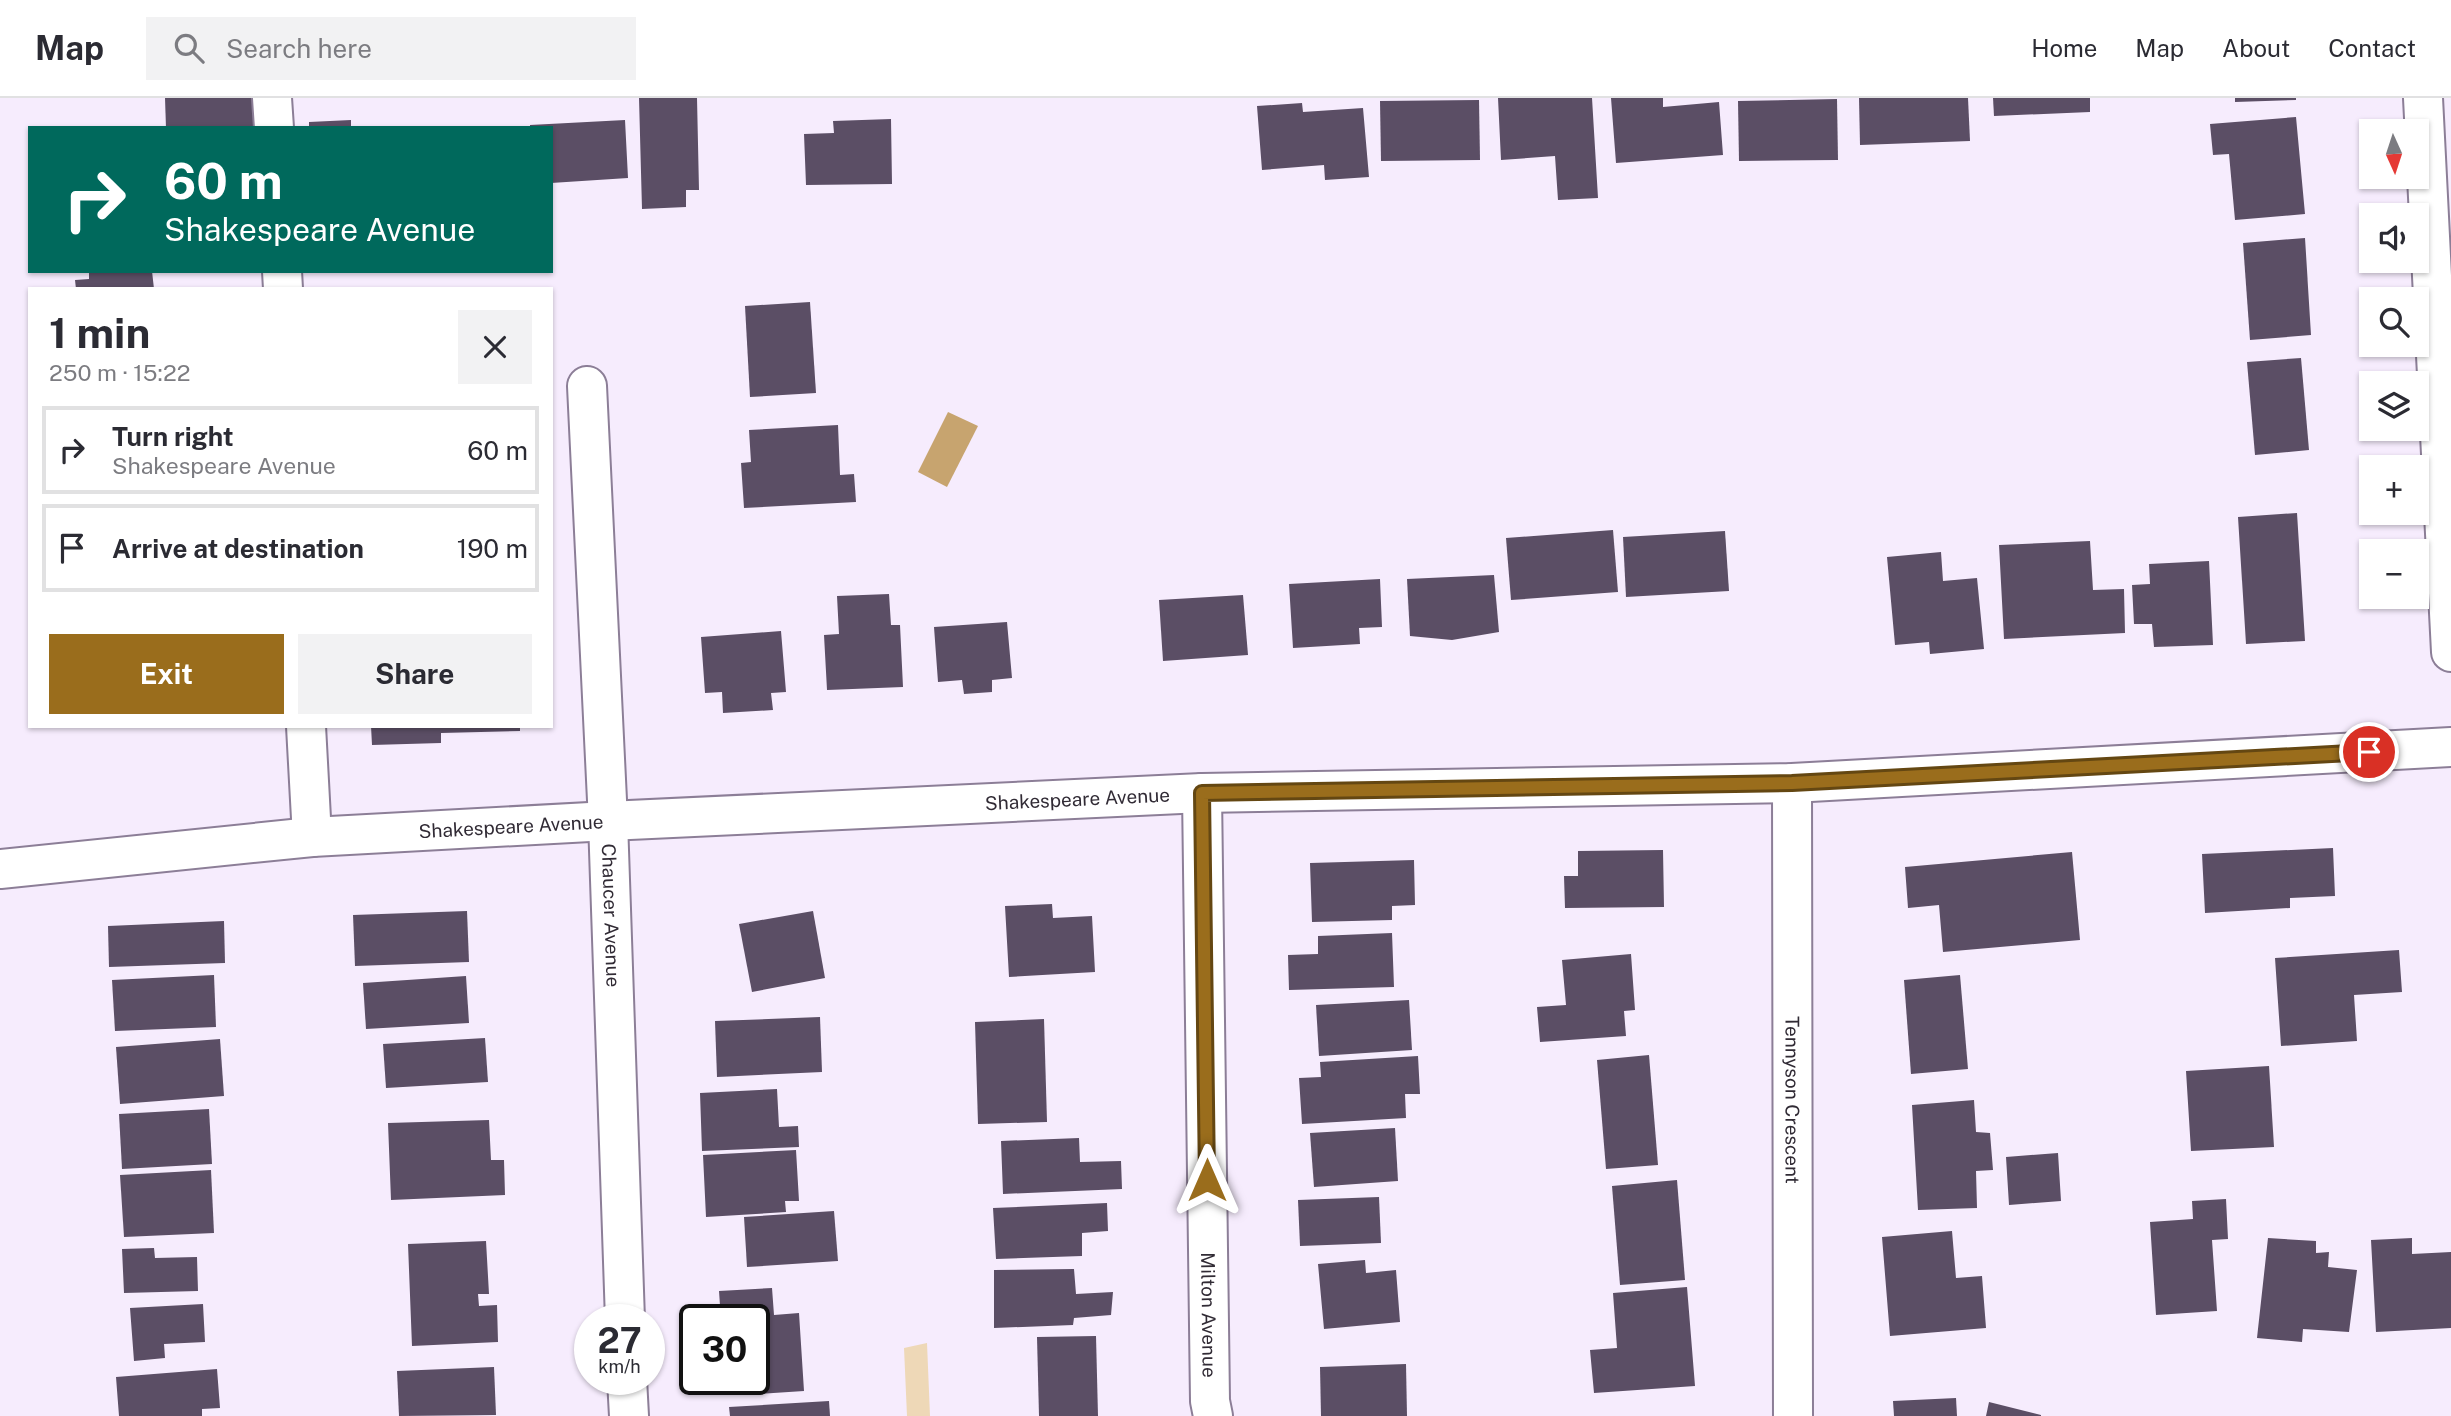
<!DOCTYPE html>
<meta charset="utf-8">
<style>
:root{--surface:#fff;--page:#f2f2f3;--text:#2b2b33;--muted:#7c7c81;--line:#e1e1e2;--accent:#9a6d1c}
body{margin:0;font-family:"Public Sans",sans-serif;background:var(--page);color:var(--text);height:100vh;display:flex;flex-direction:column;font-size:26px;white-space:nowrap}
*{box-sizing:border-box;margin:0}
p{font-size:23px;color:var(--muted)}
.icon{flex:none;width:38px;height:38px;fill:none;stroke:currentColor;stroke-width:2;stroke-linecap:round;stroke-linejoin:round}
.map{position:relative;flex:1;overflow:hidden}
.details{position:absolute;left:28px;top:189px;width:525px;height:441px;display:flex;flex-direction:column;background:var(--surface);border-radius:0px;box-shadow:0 2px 5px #0004}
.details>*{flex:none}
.top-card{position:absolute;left:28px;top:28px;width:525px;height:147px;border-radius:0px;box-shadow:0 2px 5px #0004;background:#00695c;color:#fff;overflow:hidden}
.needle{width:46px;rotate:177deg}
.tools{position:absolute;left:2359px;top:21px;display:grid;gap:14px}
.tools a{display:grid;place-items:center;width:70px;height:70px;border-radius:0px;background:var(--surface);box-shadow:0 2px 5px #0004;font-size:35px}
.speed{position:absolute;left:574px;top:1206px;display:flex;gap:14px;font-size:35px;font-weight:700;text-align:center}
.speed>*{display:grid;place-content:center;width:91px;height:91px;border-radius:50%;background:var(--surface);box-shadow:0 2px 5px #0004;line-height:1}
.speed small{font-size:18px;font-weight:400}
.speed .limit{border:4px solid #111;border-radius:10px;background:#fff;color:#111}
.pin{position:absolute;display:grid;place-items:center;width:60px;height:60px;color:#fff;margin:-30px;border:4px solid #fff;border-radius:50%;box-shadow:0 2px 7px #0007}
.me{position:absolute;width:77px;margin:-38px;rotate:0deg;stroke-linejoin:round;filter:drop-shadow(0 0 5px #0008)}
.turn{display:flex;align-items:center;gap:24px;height:147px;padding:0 21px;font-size:32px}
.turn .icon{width:91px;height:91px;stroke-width:2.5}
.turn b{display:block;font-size:49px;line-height:60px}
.round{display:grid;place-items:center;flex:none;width:74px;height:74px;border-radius:0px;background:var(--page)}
.summary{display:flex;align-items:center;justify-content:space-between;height:119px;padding:0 21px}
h1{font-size:42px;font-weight:700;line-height:52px}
.cta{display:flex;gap:14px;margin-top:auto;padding:14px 21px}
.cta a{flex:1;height:80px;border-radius:0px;background:var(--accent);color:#fff;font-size:28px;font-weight:700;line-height:80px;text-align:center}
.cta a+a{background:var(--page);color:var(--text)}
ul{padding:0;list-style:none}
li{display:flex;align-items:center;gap:21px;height:88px;margin:0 14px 10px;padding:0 7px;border:4px solid var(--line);border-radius:0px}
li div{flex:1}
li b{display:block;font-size:26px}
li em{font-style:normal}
header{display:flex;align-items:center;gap:42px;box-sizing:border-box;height:98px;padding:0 35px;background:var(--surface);border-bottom:2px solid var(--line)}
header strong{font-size:33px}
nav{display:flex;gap:38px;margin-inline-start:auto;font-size:24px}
.search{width:490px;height:63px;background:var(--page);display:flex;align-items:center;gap:18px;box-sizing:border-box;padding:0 24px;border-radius:0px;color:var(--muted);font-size:26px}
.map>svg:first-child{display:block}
.green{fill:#eed8b7}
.water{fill:#c7a46f}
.building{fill:#5b4e65}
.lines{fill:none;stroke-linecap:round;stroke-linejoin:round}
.minor-casing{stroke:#8c7e97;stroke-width:42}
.minor{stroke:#fff;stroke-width:38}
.route-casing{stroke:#644712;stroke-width:18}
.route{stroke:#9a6d1c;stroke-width:12}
.labels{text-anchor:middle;stroke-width:7;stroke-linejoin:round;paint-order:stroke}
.street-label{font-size:19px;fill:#312b35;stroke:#fefefe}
</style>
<header>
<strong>Map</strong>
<div class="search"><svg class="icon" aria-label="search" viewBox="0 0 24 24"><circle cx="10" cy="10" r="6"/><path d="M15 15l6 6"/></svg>Search here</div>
<nav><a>Home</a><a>Map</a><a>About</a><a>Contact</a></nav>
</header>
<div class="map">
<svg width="2451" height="1318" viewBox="0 0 2451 1318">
<rect width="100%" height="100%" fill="#f6ecfd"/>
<polygon class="green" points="927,1245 930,1318 907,1318 904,1250"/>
<polygon class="water" points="948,314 978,328 947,389 918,374"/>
<g class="building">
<polygon points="165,0 254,0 255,30 166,30"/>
<polygon points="639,0 697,0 699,92 686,92 686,109 642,111"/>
<polygon points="1498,0 1592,0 1598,100 1558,102 1555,58 1501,62"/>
<polygon points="1611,0 1663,0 1663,9 1719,4 1723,57 1616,65"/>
<polygon points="1859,0 1968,0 1970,43 1860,47"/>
<polygon points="1993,0 2090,0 2090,14 1994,18"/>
<polygon points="2235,0 2296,0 2296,2 2235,4"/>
<polygon points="1837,1 1838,62 1739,63 1738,3"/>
<polygon points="1479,2 1480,62 1381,63 1380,3"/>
<polygon points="1302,5 1303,14 1363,10 1369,79 1325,82 1324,67 1262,72 1257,8"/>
<polygon points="2296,19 2305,116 2235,122 2229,56 2213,57 2210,26"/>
<polygon points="891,21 892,86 806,87 804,36 834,35 833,23"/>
<polygon points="351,22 351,30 309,30 309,24"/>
<polygon points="625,22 628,80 551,85 551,30 530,30 530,27"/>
<polygon points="2305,140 2311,237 2250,242 2243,145"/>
<polygon points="89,173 152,173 154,191 76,191 75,182 89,181"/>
<polygon points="810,204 816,295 750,299 745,208"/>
<polygon points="2301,260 2309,352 2255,357 2247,264"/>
<polygon points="838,327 840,377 854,376 856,404 744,410 741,365 751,364 749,332"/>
<polygon points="2297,415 2305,543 2246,546 2238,419"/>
<polygon points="1613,432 1618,494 1511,502 1506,440"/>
<polygon points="1725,433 1729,493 1626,499 1623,439"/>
<polygon points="2090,443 2093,492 2124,491 2125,535 2004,541 1999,447"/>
<polygon points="1941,454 1943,483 1977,480 1984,551 1930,556 1929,544 1895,547 1887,459"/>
<polygon points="2209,463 2213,547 2154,549 2152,526 2134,526 2132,487 2150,486 2149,466"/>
<polygon points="1494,477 1499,534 1452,542 1410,538 1407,481"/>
<polygon points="1380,481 1382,529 1359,530 1360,546 1293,550 1289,486"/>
<polygon points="889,496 891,527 900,527 903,589 827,592 824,537 839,536 837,498"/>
<polygon points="1243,497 1248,557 1163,563 1159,502"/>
<polygon points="1007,524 1012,580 992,582 992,594 964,596 962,582 938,584 934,529"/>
<polygon points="781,533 786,594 771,595 773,612 723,615 722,594 705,595 701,539"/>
<polygon points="371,628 520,628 520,633 441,635 441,645 372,647"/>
<polygon points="2333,750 2335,798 2290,800 2290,810 2205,815 2202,756"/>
<polygon points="1663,752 1664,809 1565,810 1564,778 1578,778 1578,753"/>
<polygon points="2072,754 2080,842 1943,854 1939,807 1908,810 1905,769"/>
<polygon points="1414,762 1415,807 1392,808 1392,822 1312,824 1310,765"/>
<polygon points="1052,806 1053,820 1092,818 1095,874 1009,879 1005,808"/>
<polygon points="467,813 469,864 355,868 353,817"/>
<polygon points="813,813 825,880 752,894 739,826"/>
<polygon points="224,823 225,865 109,869 108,828"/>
<polygon points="1392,835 1394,889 1289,892 1288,857 1318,856 1318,838"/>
<polygon points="2399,852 2402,894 2354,897 2357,943 2281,948 2275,860"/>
<polygon points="1631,856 1635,912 1624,913 1626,938 1540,944 1537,909 1566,907 1562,862"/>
<polygon points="214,877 216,929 115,933 112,882"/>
<polygon points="1960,877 1968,971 1911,976 1904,882"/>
<polygon points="466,878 469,925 366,931 363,885"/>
<polygon points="1409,902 1412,952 1319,958 1316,907"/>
<polygon points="820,919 822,974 717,979 715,923"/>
<polygon points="1044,921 1047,1024 978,1026 975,924"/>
<polygon points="485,940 488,984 386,990 383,946"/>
<polygon points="220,941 224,998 120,1006 116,949"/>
<polygon points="1649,957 1658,1067 1606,1071 1597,962"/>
<polygon points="1418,958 1420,996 1405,996 1406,1020 1302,1026 1299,980 1321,979 1320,964"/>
<polygon points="2269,968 2274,1049 2191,1053 2186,973"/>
<polygon points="777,991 779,1029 798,1028 799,1049 702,1053 700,995"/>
<polygon points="1974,1002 1976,1034 1990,1035 1993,1072 1976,1073 1977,1110 1918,1112 1912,1007"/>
<polygon points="209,1011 212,1066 122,1071 119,1016"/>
<polygon points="489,1022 491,1062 504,1062 505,1097 391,1102 388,1025"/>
<polygon points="1395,1030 1398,1083 1314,1089 1310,1035"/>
<polygon points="1079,1040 1080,1064 1121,1063 1122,1091 1003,1096 1001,1043"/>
<polygon points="796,1052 799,1103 785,1103 786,1114 706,1119 703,1057"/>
<polygon points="2058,1055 2061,1103 2009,1107 2006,1059"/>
<polygon points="211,1072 214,1135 124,1139 120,1077"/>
<polygon points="1677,1082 1685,1182 1620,1187 1612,1088"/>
<polygon points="1379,1099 1381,1145 1300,1148 1298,1102"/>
<polygon points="2226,1101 2228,1141 2212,1142 2217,1213 2156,1217 2150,1124 2193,1121 2192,1103"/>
<polygon points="1107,1105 1108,1133 1082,1135 1082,1158 996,1161 993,1110"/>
<polygon points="834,1113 838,1163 747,1169 744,1119"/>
<polygon points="1952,1133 1956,1180 1982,1178 1986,1230 1890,1238 1882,1139"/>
<polygon points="2268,1140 2316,1143 2316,1155 2329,1154 2328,1169 2357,1172 2349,1234 2303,1231 2302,1244 2257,1240"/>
<polygon points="2412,1140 2412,1156 2451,1154 2451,1230 2376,1234 2371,1142"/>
<polygon points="486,1143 489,1196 478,1196 479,1208 497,1207 498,1244 412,1248 408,1146"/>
<polygon points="154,1150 155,1160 197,1159 198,1193 124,1195 122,1151"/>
<polygon points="1365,1162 1366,1175 1396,1172 1400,1224 1324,1231 1318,1166"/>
<polygon points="1074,1171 1076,1196 1113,1194 1111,1217 1074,1220 1073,1227 994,1230 994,1172"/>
<polygon points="1687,1189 1695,1288 1594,1295 1590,1252 1617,1250 1613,1195"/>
<polygon points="772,1190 774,1217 799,1215 804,1293 740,1297 740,1281 754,1281 754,1222 721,1222 719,1193"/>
<polygon points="203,1206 205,1244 164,1246 165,1260 134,1263 130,1210"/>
<polygon points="1096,1238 1098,1318 1039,1318 1037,1239"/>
<polygon points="1406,1266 1407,1318 1321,1318 1320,1269"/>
<polygon points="494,1269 496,1317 399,1318 397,1273"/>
<polygon points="217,1271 220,1310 202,1311 202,1318 119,1318 116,1279"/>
<polygon points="1956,1300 1957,1318 1894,1318 1893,1303"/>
<polygon points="829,1303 830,1318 730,1318 729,1309"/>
<polygon points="1989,1304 2041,1317 2041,1318 1986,1318"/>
</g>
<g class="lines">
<defs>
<g id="minor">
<polyline points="272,0 274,30"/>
<polyline points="2423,0 2451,554"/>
<polyline points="282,173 283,191"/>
<path id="s1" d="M587,288L608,723L625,1222"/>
<polyline points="306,628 312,739"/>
<path id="s2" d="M1792,685L1793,1318"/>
<path id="s3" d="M1202,695L1210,1303L1213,1318"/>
<path id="s4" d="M0,771L312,739L608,723L1202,695L1792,685L2451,649"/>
<polyline points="627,1281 629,1318"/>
</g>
</defs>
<use href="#minor" class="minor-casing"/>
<use href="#minor" class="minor"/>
</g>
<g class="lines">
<defs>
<polyline id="route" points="1207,1082 1202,695 1792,685 2369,654"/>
</defs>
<use href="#route" class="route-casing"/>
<use href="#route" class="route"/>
</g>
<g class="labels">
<g class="street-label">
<text dy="7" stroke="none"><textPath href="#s4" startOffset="1080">Shakespeare Avenue</textPath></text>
<text dy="7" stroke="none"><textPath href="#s4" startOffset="513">Shakespeare Avenue</textPath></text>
<text dy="7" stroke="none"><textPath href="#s1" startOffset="530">Chaucer Avenue</textPath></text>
<text dy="7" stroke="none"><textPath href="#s2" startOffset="317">Tennyson Crescent</textPath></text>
<text dy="7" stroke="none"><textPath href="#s3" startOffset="522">Milton Avenue</textPath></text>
</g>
</g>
</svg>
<div class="tools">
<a><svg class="needle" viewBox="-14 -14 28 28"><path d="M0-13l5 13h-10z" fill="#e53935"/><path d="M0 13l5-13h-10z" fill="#7c7c81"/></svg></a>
<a><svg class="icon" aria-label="sound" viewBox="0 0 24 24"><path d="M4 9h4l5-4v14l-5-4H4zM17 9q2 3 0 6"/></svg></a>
<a><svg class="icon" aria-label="search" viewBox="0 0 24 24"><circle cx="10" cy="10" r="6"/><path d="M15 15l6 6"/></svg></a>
<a><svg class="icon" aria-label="layers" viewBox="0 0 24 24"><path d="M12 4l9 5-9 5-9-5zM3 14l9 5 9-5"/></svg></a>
<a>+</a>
<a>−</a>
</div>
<div class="speed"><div>27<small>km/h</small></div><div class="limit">30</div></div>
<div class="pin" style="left:2369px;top:654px;background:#d93025"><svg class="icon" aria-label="arrive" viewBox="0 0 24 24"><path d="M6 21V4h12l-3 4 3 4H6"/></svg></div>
<svg class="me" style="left:1207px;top:1082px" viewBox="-20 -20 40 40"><path d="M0-17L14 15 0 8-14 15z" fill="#9a6d1c" stroke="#fff" stroke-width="4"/></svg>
<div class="top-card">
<div class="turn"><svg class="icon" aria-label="right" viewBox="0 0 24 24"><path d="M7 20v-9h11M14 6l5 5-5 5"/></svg><div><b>60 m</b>Shakespeare Avenue</div></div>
</div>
<section class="details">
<div class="summary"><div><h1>1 min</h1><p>250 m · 15:22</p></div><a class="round"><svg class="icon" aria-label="close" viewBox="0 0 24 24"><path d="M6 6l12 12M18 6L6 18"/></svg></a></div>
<ul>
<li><svg class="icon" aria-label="right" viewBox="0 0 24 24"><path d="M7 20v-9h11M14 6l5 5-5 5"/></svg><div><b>Turn right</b><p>Shakespeare Avenue</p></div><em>60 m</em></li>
<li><svg class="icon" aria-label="arrive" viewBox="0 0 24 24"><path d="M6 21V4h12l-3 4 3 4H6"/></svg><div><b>Arrive at destination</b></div><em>190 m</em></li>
</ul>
<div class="cta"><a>Exit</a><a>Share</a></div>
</section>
</div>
